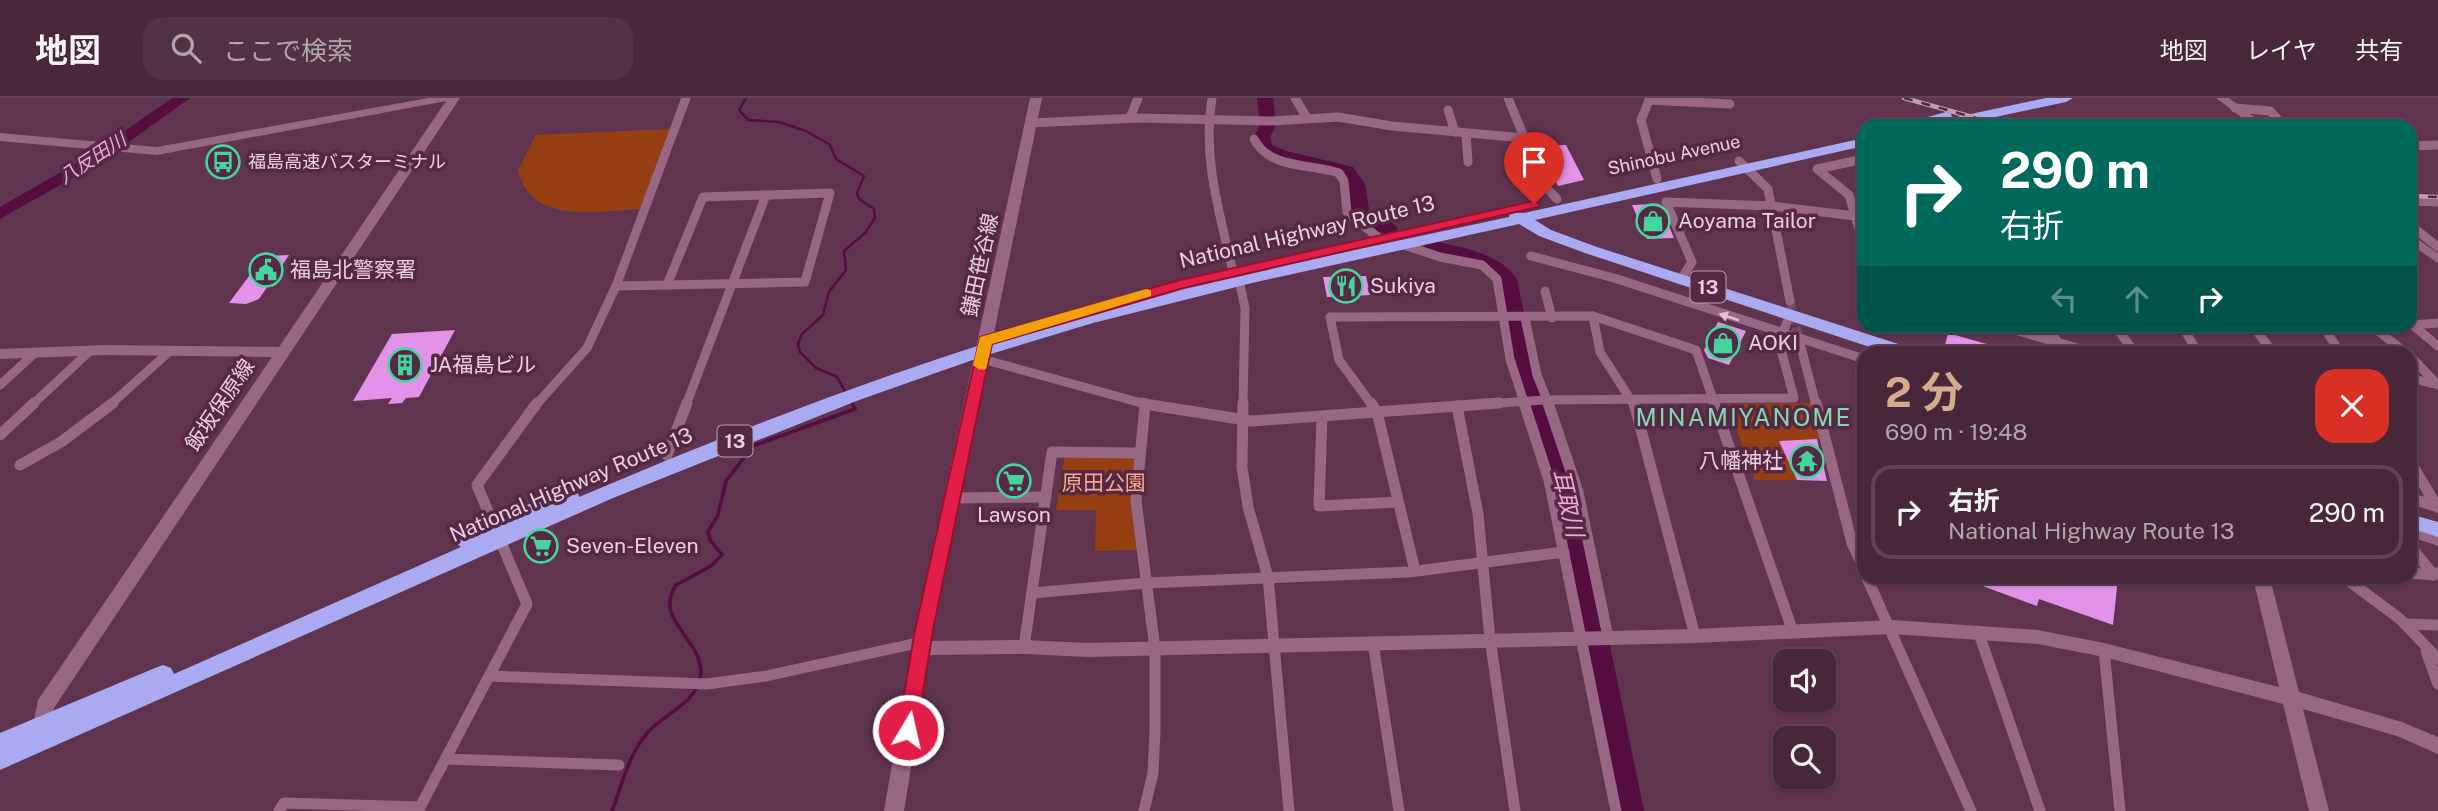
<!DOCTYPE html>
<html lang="ja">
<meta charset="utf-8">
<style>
:root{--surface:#48273b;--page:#523346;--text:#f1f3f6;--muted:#b1a5af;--line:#604455;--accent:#d6ab8b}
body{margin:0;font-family:"Public Sans","Noto Sans JP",sans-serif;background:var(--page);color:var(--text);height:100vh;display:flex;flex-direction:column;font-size:26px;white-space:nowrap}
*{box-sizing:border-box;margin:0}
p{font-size:23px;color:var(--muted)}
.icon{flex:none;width:38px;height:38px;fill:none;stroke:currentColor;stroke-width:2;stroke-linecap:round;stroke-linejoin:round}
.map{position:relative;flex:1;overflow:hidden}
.panel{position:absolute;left:1857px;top:248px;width:560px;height:238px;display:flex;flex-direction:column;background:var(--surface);border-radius:21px;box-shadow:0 2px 5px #0004,0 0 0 2px var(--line)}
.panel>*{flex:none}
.hud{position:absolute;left:1857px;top:21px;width:560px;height:214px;border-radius:21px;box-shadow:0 2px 5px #0004,0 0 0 2px var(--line);background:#00695c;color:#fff;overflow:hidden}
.buttons{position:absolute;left:1773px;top:551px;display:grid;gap:14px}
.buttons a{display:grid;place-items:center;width:63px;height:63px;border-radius:14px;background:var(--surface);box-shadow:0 2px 5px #0004,0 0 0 2px var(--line);font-size:35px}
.pin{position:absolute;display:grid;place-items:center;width:60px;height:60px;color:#fff;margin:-72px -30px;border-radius:50% 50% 50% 0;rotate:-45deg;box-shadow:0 0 7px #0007}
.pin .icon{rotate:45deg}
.me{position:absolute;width:77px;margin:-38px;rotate:9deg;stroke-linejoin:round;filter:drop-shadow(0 0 5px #0008)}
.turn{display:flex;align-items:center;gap:24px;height:147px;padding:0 28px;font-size:32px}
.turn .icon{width:91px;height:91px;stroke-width:2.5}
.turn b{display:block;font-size:49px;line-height:60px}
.lanes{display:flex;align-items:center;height:66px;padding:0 28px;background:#0003;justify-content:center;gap:35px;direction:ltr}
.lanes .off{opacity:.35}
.round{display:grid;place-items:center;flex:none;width:74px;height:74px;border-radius:21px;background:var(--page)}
.headline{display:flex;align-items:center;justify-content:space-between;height:119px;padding:0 28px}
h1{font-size:42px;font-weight:700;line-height:52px;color:var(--accent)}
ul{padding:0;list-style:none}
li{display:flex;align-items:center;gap:21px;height:94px;margin:0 14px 10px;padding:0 14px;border:4px solid var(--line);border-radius:21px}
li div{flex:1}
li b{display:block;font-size:26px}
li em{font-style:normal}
header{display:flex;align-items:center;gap:42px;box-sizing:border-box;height:98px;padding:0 35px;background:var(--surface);border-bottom:2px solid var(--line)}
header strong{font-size:33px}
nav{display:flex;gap:38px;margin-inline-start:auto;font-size:24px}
.search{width:490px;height:63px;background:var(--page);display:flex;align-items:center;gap:18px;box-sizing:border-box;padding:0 24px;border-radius:21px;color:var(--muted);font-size:26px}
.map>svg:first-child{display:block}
.green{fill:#953f12}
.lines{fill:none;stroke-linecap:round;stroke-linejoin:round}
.stream-far1{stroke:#550c3e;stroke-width:2.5}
.stream{stroke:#550c3e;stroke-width:3.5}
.river{fill:#550c3e;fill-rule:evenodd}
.building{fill:#e293e9}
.street-tunnel{stroke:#754b64;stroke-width:9;stroke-dasharray:9 4.5;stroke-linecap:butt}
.street-far1{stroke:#986784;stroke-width:9}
.street{stroke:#986784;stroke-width:11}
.secondary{fill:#986784;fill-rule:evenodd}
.highway{fill:#aaaaf3;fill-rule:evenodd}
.rail-casing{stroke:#bf9eb1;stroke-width:4.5}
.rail{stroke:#552944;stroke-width:2.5;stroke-dasharray:9;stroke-linecap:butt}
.oneway{fill:#dfbfd0}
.route{fill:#e11d48;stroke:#92132f;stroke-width:2}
.slow{fill:#f59e0b}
.labels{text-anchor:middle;stroke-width:7;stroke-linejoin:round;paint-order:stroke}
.far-street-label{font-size:18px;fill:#ebcfde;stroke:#552944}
.far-poi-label{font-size:18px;fill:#ebcfde;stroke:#552944;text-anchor:start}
.far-water-label{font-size:19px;font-style:italic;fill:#f4a7d3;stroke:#552944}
.shield{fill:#552944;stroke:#be9db0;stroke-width:2}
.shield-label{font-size:19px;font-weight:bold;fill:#ebcfde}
.poi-label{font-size:21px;fill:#ebcfde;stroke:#552944;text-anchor:start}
.street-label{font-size:21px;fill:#ebcfde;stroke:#552944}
.park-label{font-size:21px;fill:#f9a987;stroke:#552944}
.water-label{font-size:23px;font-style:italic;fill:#f4a7d3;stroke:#552944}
.quarter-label{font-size:24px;letter-spacing:2px;fill:#83d8b2;stroke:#552944}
</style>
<header>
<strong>地図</strong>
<div class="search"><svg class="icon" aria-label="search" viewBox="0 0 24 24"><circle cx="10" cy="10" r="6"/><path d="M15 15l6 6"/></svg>ここで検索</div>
<nav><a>地図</a><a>レイヤ</a><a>共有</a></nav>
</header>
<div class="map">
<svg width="2438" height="713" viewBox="0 0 2438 713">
<rect width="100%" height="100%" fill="#60344f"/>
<g class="green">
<path d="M670,31L640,111C597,113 530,127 518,72L536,37Z"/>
<polygon points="1811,305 1822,341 1779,343 1797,382 1755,382 1727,306"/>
<polygon points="1065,356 1136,357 1137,452 1095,453 1096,412 1056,412"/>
</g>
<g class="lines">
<polyline class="stream-far1" points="746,0 739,12 748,22 779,24 806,33 830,47 836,61 864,78 857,95 859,101 874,111 875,120 865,135 844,153 846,172 829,194 823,217 802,236 798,246 800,254 816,270 837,279 853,307"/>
<path class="stream" d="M612,713C622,687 629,655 648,634C665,615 699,604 701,575C702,541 653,522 676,487L711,468L722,457L710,442L708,434L718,417L726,383L753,348L855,311L852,305"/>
<g class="river">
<polygon points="172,0 190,0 101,64 0,121 0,109 89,58"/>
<path d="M1257,0H1273L1276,27L1270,39L1272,47L1286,53L1353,69L1365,86L1369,112L1395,127L1398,131L1395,135C1379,139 1355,123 1349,107C1345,95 1351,86 1341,75L1275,60L1259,52L1254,39L1260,27Z"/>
<path d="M1433,143C1463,150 1498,154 1517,181L1537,277L1575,377L1644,713H1618L1553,377L1517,277L1499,182L1478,167L1427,152L1424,148L1427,144Z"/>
</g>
</g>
<g class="building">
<polygon points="1566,47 1584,82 1558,88 1539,48"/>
<polygon points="1659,106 1665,119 1674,140 1647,141 1632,107"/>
<polygon points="289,157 259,201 246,206 229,205 264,158"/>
<polygon points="1366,178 1370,197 1327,199 1323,179"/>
<polygon points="1718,224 1746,233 1729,267 1708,260 1704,252"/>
<polygon points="455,232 419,299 406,300 402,305 388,306 392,300 353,303 392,236"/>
<polygon points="1948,235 1990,247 1987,256 1974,256 1945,247"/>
<polygon points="1817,341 1827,383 1797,382 1779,343"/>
<polygon points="1027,373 1025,391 1002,391 1004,374"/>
<polygon points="544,434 555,455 535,464 524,442"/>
<polygon points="1961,480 2118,480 2113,527 2039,501 2037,508"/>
</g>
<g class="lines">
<polyline class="street-tunnel" points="1790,203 1800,246"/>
<g class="street-far1">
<path d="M1212,0C1202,60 1220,116 1233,174"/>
<polyline points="1295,0 1307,20"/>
<polyline points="1508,0 1544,87 1557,101"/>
<polyline points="1650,0 1641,22 1657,81"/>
<polyline points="1649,2 1730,6"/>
<polyline points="2235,10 2270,13 2284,28"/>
<polyline points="1448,12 1455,34"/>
<polyline points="1130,20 1138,0"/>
<polyline points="1031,25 1138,20 1272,23 1338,19 1392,28 1524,40"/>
<polyline points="1466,35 1468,64"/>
<path d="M1254,41C1270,72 1311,65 1339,75L1344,83L1347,114L1380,141"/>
<polyline points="2410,48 2438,47"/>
<polyline points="1864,61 1817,71 1849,97 1864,148"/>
<polyline points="1739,63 1768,91 1790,203"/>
<polygon points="830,95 805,184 667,187 703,99"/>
<polyline points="2410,103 2438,104"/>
<polyline points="2410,127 2438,149"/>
<polyline points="1404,147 1440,159 1482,167 1497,181 1510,261 1525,307"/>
<polyline points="1531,158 1614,180 1864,261"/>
<polyline points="1681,181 1692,164 1666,104 1772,108 1864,119"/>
<polyline points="1239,182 1245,210 1243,307"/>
<polyline points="616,188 667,187"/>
<polyline points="1545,193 1552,220"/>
<polyline points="1593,218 1600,254 1634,307"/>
<polyline points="1525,220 1537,277 1549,307"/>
<polyline points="2410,225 2438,248"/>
<polyline points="2412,227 2438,225"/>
<polyline points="2001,228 2098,256"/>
<polyline points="2046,228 2058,244"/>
<polyline points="2115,228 2136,256"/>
<polyline points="2182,228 2199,256"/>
<polyline points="2253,228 2274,256"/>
<polyline points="2297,228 2325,230"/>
<polyline points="2323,228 2341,256"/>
<polyline points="2372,228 2407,256"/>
<polyline points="1801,249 1816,307"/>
<polyline points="2410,258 2438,287"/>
<polyline points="982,261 1145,306"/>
<polyline points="2410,280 2434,286"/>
<polyline points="0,287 36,254"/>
<polyline points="32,307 91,252"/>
<polyline points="110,307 170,253"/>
<polyline points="536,307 587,250 616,188 686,0"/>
<polyline points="686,307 766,97"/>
<polyline points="1145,307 1151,307"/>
<polyline points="1372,307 1339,262 1330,219 1593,218 1696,252 1715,307"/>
<polyline points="1475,307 1543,302 1794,300 1779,244 1787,224"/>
</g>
<g class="street">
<polyline points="1142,305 1145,306"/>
<polyline points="1243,305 1242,369 1248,409 1268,479 1289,713"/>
<polyline points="1371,305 1377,314 1415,473"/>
<polyline points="1524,305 1549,382 1616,713"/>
<polyline points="1548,305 1578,394 1608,539"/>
<polyline points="1634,305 1695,538"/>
<polyline points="1714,305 1793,534"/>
<polyline points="1816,305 1852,445 1864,471"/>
<polyline points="1457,308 1478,416 1490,541 1515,713"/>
<polyline points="1322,319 1319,408 1398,404"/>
<polyline points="0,337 34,305"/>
<polyline points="667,357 687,305"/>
<polyline points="2410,363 2437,409"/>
<polyline points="20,367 61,344 113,305"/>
<polyline points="953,400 1046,399"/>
<polyline points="2410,400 2438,409"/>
<polyline points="2410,433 2438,442"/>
<polyline points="2410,448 2432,475 2438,475"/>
<polyline points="2410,475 2434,477"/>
<polyline points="1867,480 1971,713"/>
<polyline points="2345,480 2400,521 2438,561"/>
<polyline points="1032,495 1146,485 1409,474 1564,454"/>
<polyline points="2405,526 2438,527"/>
<polyline points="1978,533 2040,713"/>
<polyline points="1373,545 1399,713"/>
<polyline points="1024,549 1052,354 1138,355"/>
<polyline points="2104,552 2120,713"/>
<polyline points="2426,553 2438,586"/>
<polyline points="490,578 707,586 766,578 922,544"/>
<polyline points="446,661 619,667"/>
<polyline points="279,713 284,705 420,709"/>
<polyline points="418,713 527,506 477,387 537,305"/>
<polyline points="1144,713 1153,675 1155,634 1155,551 1136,403 1145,306 1252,323 1499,305"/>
</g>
<g class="secondary">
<polygon points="428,0 460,0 54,610 48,644 41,646 34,644 31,638 38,602 272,259 105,257 0,261 0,251 105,247 279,249 446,3 157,57 0,43 0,35 157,49"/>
<polygon points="1030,0 1042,0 931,543 1024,542 1087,545 1695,531 1892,522 2038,532 2104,545 2279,589 2253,480 2270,480 2299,594 2402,624 2438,639 2438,656 2397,638 2303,611 2329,713 2309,713 2283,606 2104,559 2038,546 1892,536 1695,545 1087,559 1024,556 929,557 904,713 884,713 915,532"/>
<polygon points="2216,0 2229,0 2266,28 2253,28"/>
<polygon points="2410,136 2438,155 2438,165 2410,146"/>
</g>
<g class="highway">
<polygon points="2046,0 2073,0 2066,4 1953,28 1895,28 1946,14 1951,15 1952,20"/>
<path d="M1864,40V48L1535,122L1551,132L1597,149L1917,252L1920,256H1891L1585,155L1539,138L1519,126L1252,185L1093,225L984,258L859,302L613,400L0,672V635L155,570L163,567L171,570L174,576L461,449L452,442L455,437L563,392H577L579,399C725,337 874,279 1025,233C1184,185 1348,154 1509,119L1510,114L1524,115Z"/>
<polygon points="2410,416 2438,424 2438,439 2410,430"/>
</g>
<defs>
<g id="rail">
<polyline points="1904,0 2005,28"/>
<polyline points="2410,98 2438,99"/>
</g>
</defs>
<use href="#rail" class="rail-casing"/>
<use href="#rail" class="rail"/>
</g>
<defs><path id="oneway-solid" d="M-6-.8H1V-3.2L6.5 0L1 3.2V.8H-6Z" transform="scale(1.75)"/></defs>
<use class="oneway" href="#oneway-solid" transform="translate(1729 219) rotate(-162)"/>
<polygon class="route" points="1534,103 1540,106 1538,109 1184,190 992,246 933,532 917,632 914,637 901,637 898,632 915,532 980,239 1180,182"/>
<polygon class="slow" points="1146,191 1151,192 1151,198 992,246 986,271 980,272 973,267 980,239"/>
<defs>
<symbol id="bus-ring" viewBox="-11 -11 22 22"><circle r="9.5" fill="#552944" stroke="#46d49e" stroke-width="1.5"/><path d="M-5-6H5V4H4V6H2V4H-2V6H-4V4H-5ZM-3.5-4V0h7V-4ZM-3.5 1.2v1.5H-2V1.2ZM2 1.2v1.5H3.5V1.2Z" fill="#46d49e"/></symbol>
<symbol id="shop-ring" viewBox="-11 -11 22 22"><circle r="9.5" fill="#552944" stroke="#46d49e" stroke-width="1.5"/><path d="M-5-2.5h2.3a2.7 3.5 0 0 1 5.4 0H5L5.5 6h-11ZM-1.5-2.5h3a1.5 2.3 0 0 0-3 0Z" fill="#46d49e"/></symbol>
<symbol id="civic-ring" viewBox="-11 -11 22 22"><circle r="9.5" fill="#552944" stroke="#46d49e" stroke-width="1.5"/><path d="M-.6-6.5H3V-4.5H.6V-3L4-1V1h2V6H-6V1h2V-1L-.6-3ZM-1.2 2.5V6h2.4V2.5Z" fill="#46d49e"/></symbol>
<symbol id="restaurant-ring" viewBox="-11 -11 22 22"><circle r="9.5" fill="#552944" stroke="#46d49e" stroke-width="1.5"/><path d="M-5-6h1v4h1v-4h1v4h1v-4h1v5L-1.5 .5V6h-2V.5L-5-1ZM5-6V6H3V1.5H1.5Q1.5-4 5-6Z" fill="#46d49e"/></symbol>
<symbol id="building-ring" viewBox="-11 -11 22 22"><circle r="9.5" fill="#552944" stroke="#46d49e" stroke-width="1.5"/><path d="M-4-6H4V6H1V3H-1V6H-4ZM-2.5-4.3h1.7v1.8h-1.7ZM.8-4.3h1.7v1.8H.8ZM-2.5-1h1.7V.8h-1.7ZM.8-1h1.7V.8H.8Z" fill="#46d49e"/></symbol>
<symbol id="temple-ring" viewBox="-11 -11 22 22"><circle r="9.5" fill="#552944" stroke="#46d49e" stroke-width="1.5"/><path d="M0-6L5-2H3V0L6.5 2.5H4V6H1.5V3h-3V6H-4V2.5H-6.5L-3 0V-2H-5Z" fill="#46d49e"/></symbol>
<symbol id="supermarket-ring" viewBox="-11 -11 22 22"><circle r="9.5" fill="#552944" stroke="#46d49e" stroke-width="1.5"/><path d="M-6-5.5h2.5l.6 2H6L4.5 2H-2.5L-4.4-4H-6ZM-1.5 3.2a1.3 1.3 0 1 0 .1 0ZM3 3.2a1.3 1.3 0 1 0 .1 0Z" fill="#46d49e"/></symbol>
</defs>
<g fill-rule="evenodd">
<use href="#bus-ring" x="204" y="45" width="38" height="38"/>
<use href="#shop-ring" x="1634" y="104" width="38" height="38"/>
<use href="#civic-ring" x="247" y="153" width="38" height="38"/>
<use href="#restaurant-ring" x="1327" y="169" width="38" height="38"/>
<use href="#shop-ring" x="1704" y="226" width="38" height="38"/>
<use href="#building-ring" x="386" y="248" width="38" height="38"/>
<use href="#temple-ring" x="1788" y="344" width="38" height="38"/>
<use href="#supermarket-ring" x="995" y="364" width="38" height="38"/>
<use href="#supermarket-ring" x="522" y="429" width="38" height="38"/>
</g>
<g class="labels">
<g class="far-street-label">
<text transform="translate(1674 57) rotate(-12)" y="6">Shinobu Avenue</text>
</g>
<g class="far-poi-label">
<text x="248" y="70">福島高速バスターミナル</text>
</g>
<g class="far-water-label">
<text transform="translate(92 60) rotate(-33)" y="7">八反田川</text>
</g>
<g class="shield">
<rect x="1690.5" y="173.5" width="35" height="31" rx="5"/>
<rect x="717.5" y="327.5" width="35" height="31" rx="5"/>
</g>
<g class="shield-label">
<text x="1708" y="196">13</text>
<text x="735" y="350">13</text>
</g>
<g class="poi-label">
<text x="1678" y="130">Aoyama Tailor</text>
<text x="290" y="179">福島北警察署</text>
<text x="1370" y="195">Sukiya</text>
<text x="1748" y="252">AOKI</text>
<text x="430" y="274">JA福島ビル</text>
<text x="1783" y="370" text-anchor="end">八幡神社</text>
<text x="1014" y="424" text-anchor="middle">Lawson</text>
<text x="566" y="455">Seven-Eleven</text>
</g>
<g class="street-label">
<text transform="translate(1307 134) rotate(-13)" y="7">National Highway Route 13</text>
<text transform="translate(980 167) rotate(-78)" y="7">鎌田笹谷線</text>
<text transform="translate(220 307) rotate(-56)" y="7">飯坂保原線</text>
<text transform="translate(571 387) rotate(-23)" y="7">National Highway Route 13</text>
</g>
<g class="park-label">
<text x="1104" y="392">原田公園</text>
</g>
<g class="water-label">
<text transform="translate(1568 405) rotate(77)" y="8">耳取川</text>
</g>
<g class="quarter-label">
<text x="1744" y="328">MINAMIYANOME</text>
</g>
</g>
</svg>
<div class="buttons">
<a><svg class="icon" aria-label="sound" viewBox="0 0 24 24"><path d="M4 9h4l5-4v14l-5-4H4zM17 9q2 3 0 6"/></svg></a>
<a><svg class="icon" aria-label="search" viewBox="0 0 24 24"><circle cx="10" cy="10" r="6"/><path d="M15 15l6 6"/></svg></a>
</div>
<div class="pin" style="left:1534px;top:106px;background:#d93025"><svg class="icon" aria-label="arrive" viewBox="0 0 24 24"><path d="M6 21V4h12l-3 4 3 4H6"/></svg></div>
<svg class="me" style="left:908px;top:632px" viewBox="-20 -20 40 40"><circle r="17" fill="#e11d48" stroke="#fff" stroke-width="3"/><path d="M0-11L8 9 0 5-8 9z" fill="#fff"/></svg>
<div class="hud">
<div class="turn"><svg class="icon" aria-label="right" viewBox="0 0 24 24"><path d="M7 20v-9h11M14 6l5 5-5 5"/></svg><div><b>290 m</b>右折</div></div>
<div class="lanes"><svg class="icon off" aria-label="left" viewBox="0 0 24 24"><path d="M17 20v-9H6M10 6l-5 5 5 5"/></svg><svg class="icon off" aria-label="ahead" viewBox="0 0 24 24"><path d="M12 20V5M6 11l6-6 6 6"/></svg><svg class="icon" aria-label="right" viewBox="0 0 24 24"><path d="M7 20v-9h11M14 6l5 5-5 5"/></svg></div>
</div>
<section class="panel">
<div class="headline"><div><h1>2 分</h1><p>690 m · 19:48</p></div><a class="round" style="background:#d93025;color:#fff"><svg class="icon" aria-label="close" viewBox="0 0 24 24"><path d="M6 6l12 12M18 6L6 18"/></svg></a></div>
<ul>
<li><svg class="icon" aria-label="right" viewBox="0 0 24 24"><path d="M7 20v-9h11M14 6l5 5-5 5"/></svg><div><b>右折</b><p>National Highway Route 13</p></div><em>290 m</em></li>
</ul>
</section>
</div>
